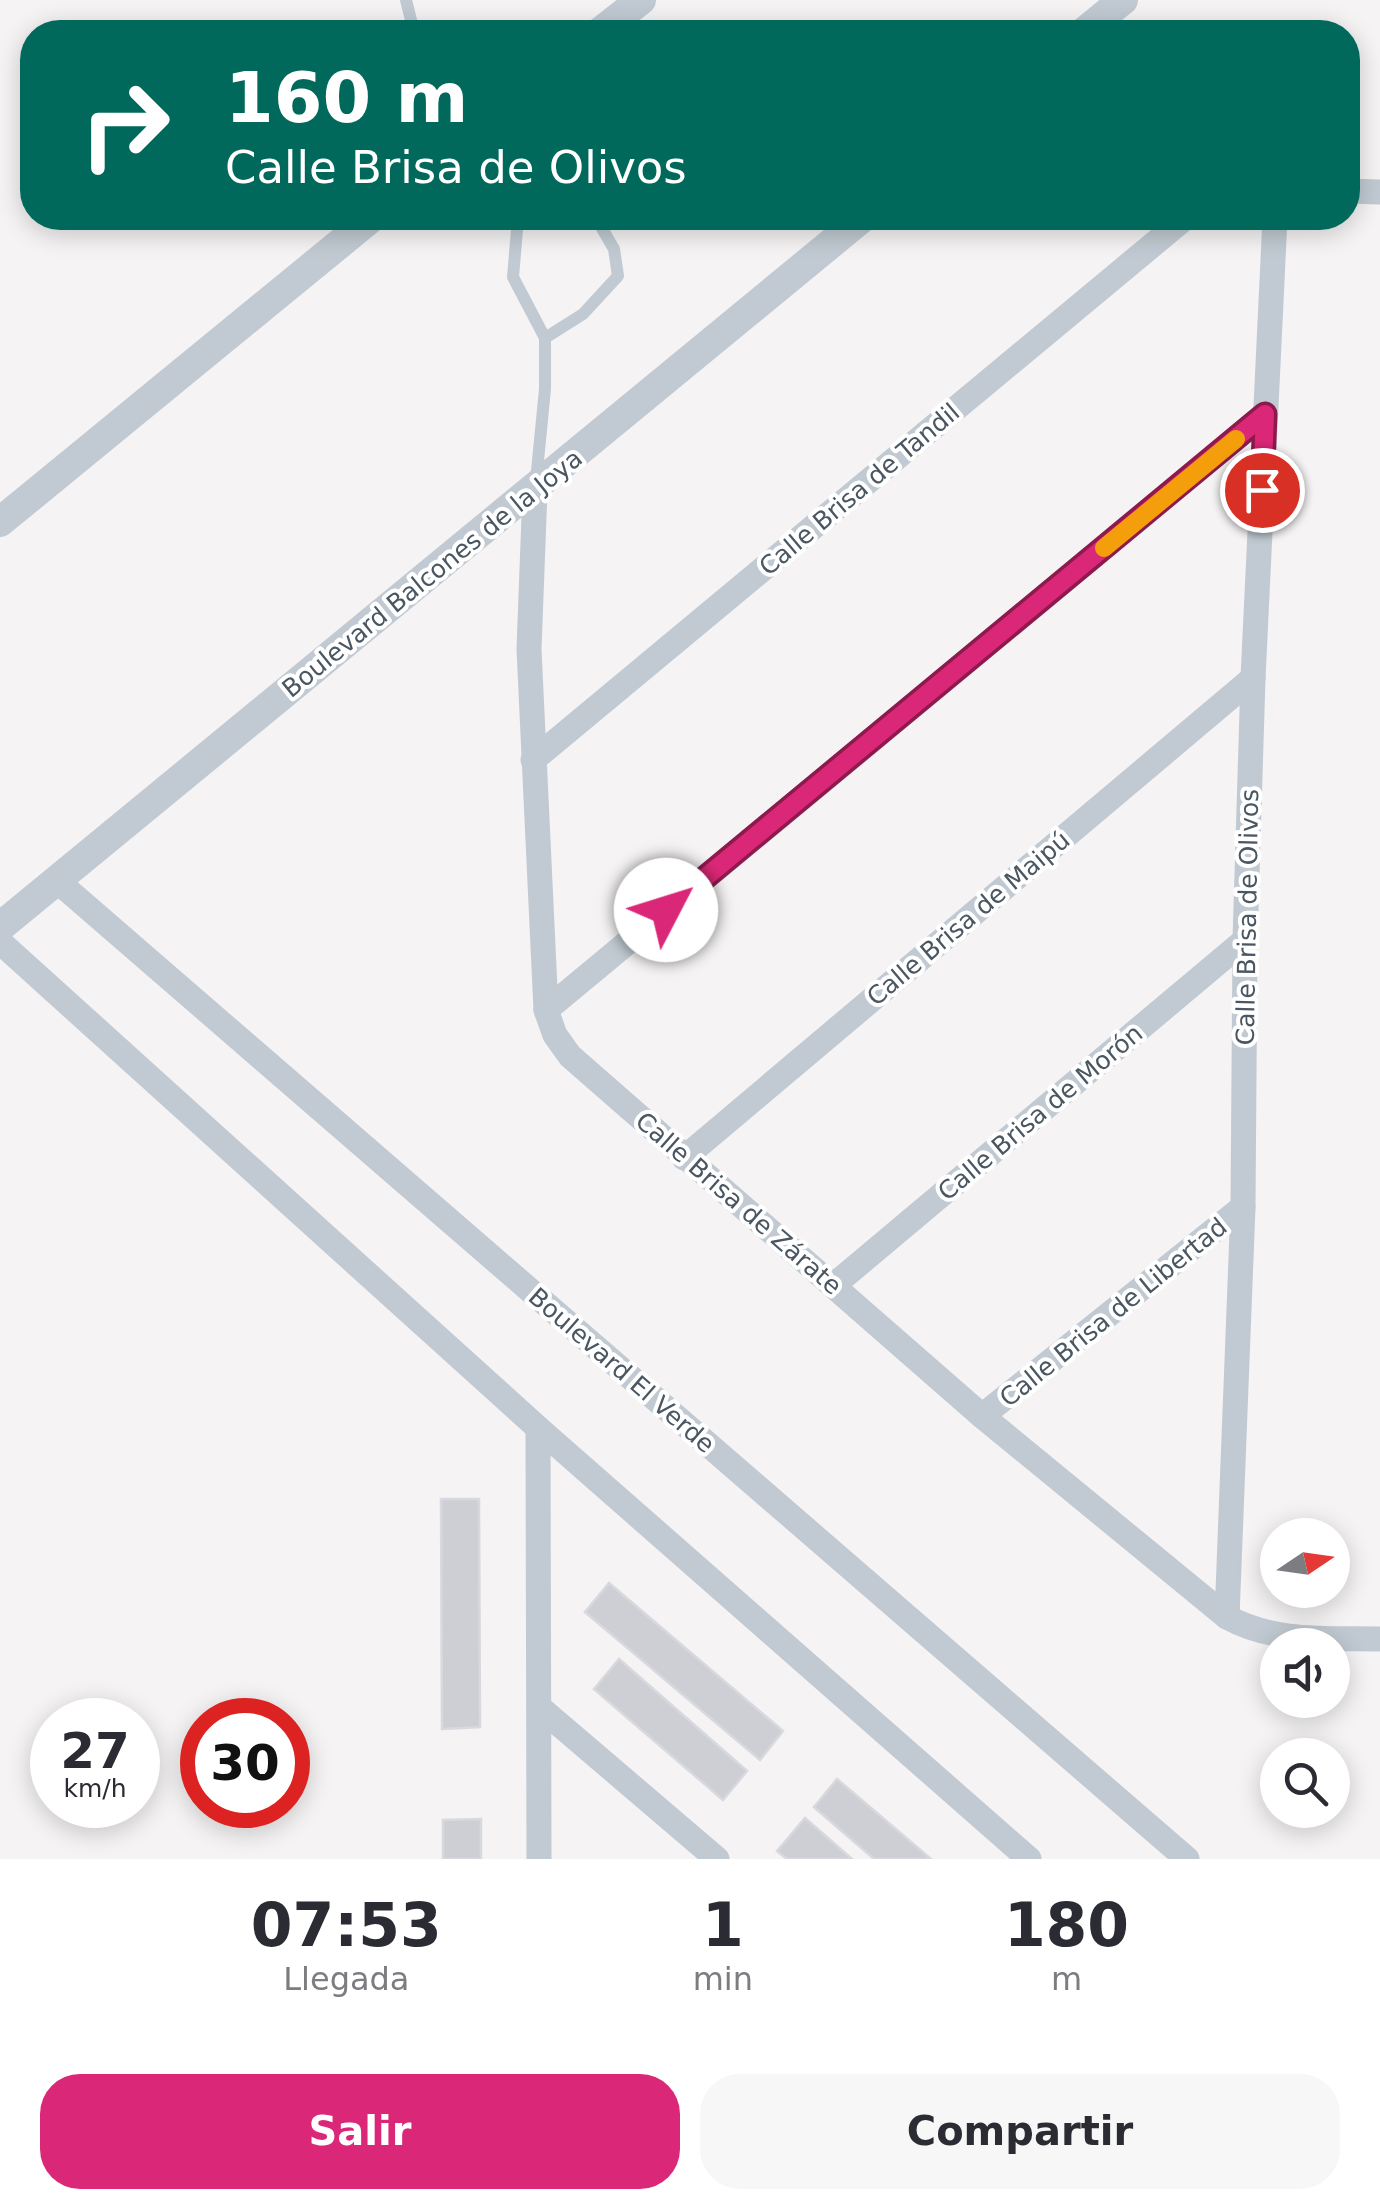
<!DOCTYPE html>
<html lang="es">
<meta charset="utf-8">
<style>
:root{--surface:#fff;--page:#f7f7f7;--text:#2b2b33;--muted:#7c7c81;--accent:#db2777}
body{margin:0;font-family:"DejaVu Sans",sans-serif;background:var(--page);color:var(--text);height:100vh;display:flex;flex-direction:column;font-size:38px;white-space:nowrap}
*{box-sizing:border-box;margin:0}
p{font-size:32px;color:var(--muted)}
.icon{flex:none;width:55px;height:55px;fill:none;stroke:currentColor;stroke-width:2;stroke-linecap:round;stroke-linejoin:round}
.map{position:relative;height:1859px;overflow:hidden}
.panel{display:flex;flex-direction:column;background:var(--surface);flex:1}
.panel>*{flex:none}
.top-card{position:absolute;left:20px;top:20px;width:1340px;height:210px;border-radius:40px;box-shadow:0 5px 25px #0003;background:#00695c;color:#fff;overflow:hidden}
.needle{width:65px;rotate:77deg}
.controls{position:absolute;left:1260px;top:1518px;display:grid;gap:20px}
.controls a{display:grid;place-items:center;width:90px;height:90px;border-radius:50%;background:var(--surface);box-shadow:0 5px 25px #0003;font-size:50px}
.speed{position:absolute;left:30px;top:1698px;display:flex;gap:20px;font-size:50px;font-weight:700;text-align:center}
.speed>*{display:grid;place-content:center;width:130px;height:130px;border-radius:50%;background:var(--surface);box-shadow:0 5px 25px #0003;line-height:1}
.speed small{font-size:25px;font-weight:400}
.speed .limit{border:15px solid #d22;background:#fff;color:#111}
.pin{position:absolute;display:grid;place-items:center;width:85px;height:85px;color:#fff;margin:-42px;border:5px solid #fff;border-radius:50%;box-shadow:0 2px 10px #0007}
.me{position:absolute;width:110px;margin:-55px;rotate:50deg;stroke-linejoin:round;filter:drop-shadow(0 0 8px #0008)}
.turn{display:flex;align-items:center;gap:35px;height:210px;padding:0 40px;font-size:45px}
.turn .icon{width:130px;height:130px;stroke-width:2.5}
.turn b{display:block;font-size:70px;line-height:85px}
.eta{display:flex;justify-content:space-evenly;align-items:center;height:170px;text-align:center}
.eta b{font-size:60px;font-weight:600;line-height:70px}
.cta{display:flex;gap:20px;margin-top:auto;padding:20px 40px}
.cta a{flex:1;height:115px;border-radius:40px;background:var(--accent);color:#fff;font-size:40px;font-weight:600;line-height:115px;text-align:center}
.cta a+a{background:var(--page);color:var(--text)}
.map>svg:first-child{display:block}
.building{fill:#cdcfd5;stroke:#d7d9de;stroke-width:2.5}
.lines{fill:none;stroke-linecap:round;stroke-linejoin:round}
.service{stroke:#c1cad2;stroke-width:12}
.minor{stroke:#c1cad2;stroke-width:25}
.tertiary{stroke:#c1cad2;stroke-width:30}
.route-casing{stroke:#8e194d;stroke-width:25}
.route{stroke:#db2777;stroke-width:18}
.slow{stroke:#f59e0b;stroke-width:18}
.labels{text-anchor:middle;stroke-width:8;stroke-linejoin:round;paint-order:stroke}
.street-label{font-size:25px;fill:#4a5661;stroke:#fff}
</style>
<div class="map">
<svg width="1380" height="1859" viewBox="0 0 1380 1859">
<rect width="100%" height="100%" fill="#f5f3f3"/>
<g class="building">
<polygon points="441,1499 479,1499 480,1727 442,1729"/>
<polygon points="609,1583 783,1731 760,1760 585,1612"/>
<polygon points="619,1659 747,1771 723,1800 594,1689"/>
<polygon points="837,1779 931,1859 874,1859 814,1807"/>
<polygon points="805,1818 852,1859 787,1859 777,1851"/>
<polygon points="481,1819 481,1859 443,1859 443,1820"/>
</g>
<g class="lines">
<g class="service">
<polyline points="406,0 414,32"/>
<polyline points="518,218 513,277 545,338 545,389 536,481"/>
<polyline points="545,338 583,314 618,276 614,249 596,218"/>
</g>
<g class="minor">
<polyline points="1348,191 1380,192"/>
<path d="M535,490L529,649L546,1010L555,1035L570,1056L982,1416L1227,1617C1274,1643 1328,1638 1380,1639"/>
<polyline points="533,760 1185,218"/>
<polyline points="56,880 1187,1859"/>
<polyline points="0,942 538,1428 1029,1859"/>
<polyline points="546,1010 1265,414"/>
<polyline points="684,1158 1253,678"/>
<polyline points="834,1285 1245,940"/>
<polyline points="982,1416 1243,1207"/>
<polyline points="538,1428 539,1859"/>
<polyline points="1227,1617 1243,1207 1245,940 1253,678 1275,218"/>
<polyline points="539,1707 717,1859"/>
</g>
<g class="tertiary">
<polyline points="600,32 641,0"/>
<polyline points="1084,32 1123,0"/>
<polyline points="0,522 371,218"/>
<polyline points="0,927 862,218"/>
</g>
</g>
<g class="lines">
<defs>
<polyline id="route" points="666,910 1265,414 1262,490"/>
</defs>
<use href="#route" class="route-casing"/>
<use href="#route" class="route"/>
<polyline class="slow" points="1104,548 1236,439"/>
</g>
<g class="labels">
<g class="street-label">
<text transform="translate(859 489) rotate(-40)" y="9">Calle Brisa de Tandil</text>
<text transform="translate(432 573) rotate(-39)" y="9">Boulevard Balcones de la Joya</text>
<text transform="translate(1247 917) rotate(-89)" y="9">Calle Brisa de Olivos</text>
<text transform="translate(968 918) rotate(-40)" y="9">Calle Brisa de Maipú</text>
<text transform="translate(1040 1112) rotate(-40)" y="9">Calle Brisa de Morón</text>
<text transform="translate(739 1203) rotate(41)" y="9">Calle Brisa de Zárate</text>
<text transform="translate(1113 1312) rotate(-39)" y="9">Calle Brisa de Libertad</text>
<text transform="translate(622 1370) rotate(41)" y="9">Boulevard El Verde</text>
</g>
</g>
</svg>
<div class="controls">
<a><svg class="needle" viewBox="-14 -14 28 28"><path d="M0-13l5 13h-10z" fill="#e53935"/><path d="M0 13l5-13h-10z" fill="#7c7c81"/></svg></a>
<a><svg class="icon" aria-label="sound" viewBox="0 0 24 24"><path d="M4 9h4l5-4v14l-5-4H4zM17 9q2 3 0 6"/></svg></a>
<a><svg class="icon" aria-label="search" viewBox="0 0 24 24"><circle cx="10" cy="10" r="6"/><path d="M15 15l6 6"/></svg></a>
</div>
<div class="speed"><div>27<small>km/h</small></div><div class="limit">30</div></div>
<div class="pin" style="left:1262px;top:490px;background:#d93025"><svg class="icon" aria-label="arrive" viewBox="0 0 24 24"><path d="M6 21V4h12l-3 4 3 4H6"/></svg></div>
<svg class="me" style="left:666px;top:910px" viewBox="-20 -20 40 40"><circle r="19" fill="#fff"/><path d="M0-13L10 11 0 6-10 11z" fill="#db2777"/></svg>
<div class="top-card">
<div class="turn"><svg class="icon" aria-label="right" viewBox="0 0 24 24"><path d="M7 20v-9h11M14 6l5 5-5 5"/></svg><div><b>160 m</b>Calle Brisa de Olivos</div></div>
</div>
</div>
<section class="panel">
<div class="eta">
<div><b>07:53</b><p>Llegada</p></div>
<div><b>1</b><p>min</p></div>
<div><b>180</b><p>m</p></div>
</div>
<div class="cta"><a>Salir</a><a>Compartir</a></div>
</section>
